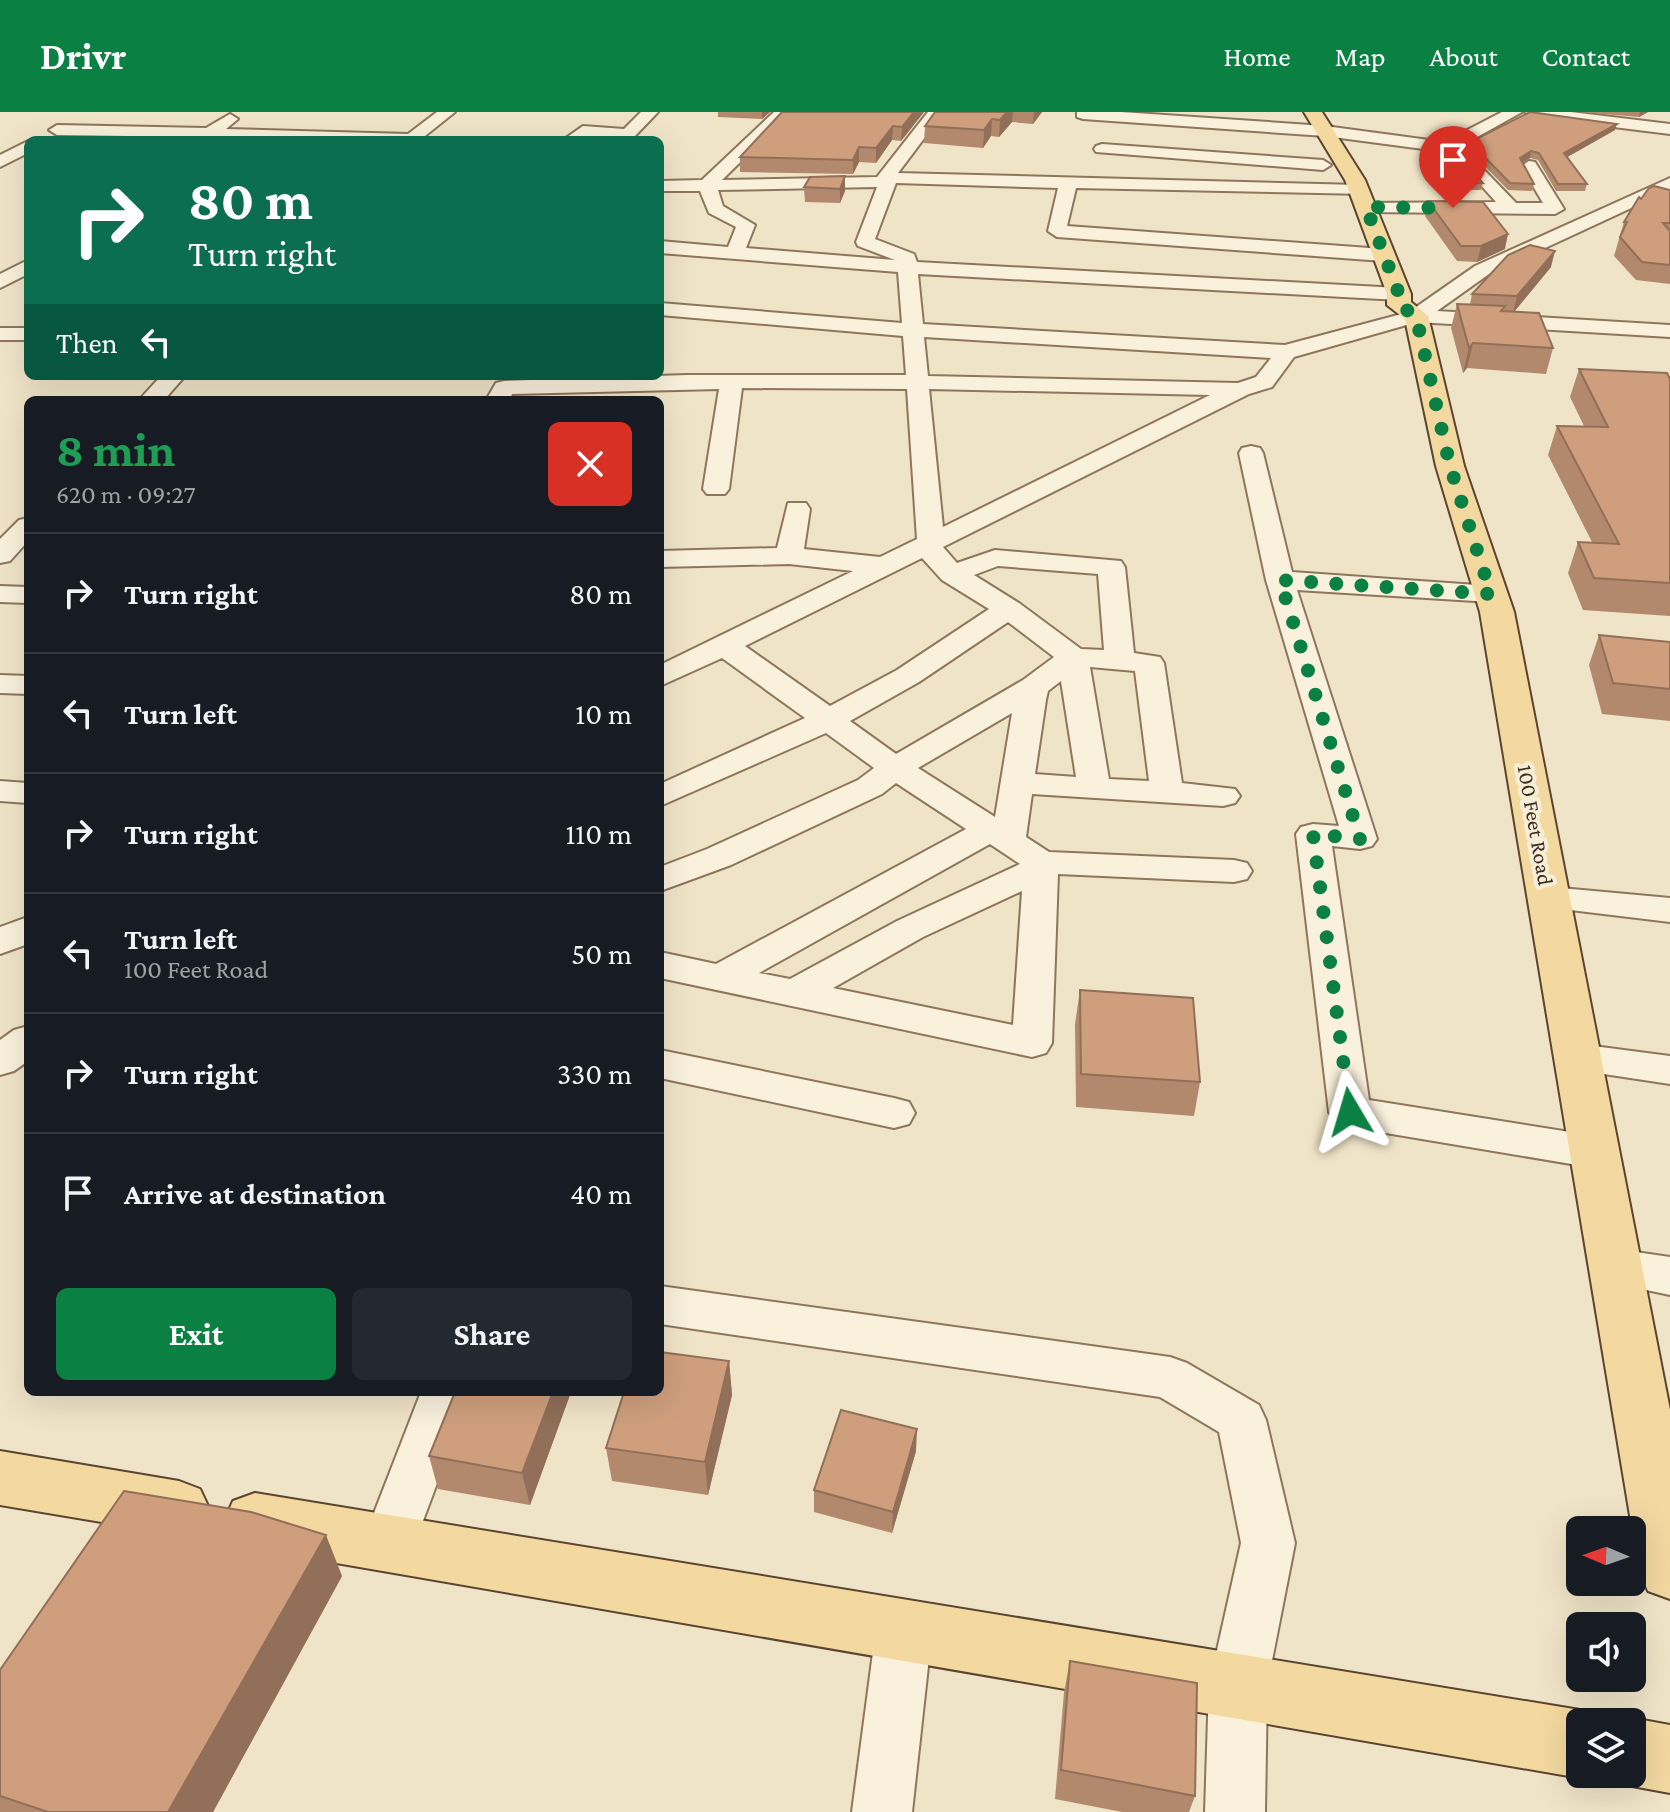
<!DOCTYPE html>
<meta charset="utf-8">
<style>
:root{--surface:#171b24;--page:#242831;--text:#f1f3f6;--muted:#9ea1a6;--line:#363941;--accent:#0b8043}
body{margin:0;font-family:"Crimson Pro",serif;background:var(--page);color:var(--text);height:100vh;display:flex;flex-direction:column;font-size:30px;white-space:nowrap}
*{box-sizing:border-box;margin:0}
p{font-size:26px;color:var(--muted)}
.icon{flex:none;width:44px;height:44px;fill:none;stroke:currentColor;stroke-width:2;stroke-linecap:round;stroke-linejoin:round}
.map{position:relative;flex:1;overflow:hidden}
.sheet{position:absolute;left:24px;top:284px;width:640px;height:1000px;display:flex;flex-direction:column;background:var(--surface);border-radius:12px;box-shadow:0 8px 32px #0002}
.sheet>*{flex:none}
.banner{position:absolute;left:24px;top:24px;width:640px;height:244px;border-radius:12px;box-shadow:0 8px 32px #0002;background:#0b6e4f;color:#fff;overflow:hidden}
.needle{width:52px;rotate:272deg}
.tools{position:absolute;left:1566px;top:1404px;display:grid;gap:16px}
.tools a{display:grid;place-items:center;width:80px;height:80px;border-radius:12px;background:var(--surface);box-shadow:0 8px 32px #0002;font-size:40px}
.pin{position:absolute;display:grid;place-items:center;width:68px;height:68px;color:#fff;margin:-82px -34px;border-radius:50% 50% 50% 0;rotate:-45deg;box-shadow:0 0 8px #0007}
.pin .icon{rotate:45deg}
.me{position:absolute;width:88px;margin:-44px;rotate:353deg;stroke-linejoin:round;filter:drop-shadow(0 0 6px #0008)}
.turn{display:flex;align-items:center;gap:28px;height:168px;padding:0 32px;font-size:36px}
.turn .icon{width:104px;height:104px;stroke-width:2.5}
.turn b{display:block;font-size:56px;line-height:68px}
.then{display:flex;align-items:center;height:76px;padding:0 32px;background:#0003;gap:16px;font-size:30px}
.round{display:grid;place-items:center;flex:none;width:84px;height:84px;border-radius:12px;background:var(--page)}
.summary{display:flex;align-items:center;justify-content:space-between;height:136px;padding:0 32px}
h1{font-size:48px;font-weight:700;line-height:60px;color:#1e9e55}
.button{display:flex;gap:16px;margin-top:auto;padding:16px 32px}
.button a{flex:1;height:92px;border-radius:12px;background:var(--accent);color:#fff;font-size:32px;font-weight:700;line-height:92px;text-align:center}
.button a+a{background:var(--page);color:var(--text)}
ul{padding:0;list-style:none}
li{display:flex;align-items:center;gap:24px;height:120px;padding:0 32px;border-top:2px solid var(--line)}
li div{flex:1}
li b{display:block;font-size:30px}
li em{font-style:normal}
header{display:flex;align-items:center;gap:48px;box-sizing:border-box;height:112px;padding:0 40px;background:var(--accent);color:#fff}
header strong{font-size:38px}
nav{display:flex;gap:44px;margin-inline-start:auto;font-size:28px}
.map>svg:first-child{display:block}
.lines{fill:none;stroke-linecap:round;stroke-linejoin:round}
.minor-casing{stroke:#8d765c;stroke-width:4}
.major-casing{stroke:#5b4430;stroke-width:4}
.minor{fill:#faf1dc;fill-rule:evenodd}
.major{fill:#f3d9a0;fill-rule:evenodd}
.wall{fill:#b2896c}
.shaded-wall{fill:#916f58}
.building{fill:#cf9f7d;stroke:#916f58;stroke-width:2}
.route{stroke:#0b8043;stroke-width:14;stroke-dasharray:0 25.2}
.labels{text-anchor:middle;stroke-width:8;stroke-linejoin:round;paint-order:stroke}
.street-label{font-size:22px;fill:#3d2e20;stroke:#f7eed8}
</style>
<header>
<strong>Drivr</strong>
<nav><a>Home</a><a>Map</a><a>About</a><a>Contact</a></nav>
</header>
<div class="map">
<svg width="1670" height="1700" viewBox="0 0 1670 1700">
<rect width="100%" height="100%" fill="#f0e4c8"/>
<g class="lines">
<defs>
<g id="minor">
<polygon points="437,0 455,0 420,28 57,23 49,18 57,13 206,16 230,2 238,7 226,17 408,22"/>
<polygon points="641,0 658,0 634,25 587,24 581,28 563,28 583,14 624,17"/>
<path d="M774,0H791L722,68L877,65L928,0H944L898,61L1360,73L1369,78L1366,82L1076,76L1067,114L1383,137L1393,143L1383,149L1057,125L1048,119L1058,76L896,71L875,127L914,142L917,150L1399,176L1409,182L1399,188L918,162L923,212L1285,233L1409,200L1475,154L1670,66V78L1489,162L1437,199L1670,213V225L1417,210L1294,245L1272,275L1249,282L943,435L957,451L995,438L1121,449L1125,455L1134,541L1160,545L1164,551L1182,671L1235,677L1240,684L1235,691L1223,694L1032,682L1026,725L1049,740L1234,748L1247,751L1252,759L1247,767L1234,770L1058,762L1052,931L1046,941L1032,945L660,866V840L716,852L966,717L896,671L882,682L731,753L660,779V755L707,737L858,668L874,656L826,621L660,694V672L805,606L722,546L660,574V553L853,459L789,452L660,455V439L777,436L788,391H806L810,397L804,437L880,445L917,427L907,277L742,276L729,377L725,382H707L703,377L719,277L512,282L510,288H486L496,271L504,269L687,263H906L903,224L660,203V191L902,211L898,160L660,141V129L728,135L736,115L709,101L700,79H660V69L702,68ZM877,75L856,130L858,134L895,148L746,136L755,113L723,94L718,78ZM924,225L1271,246L1256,265L1238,271L928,264ZM929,277L1210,283L943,415ZM922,446L942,468L989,497L897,558L830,594L745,534ZM998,454L1098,462L1104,538L1081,537L1019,491L974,463ZM1008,510L1054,545L1023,568L896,642L850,609L919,570ZM1090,555L1135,559L1149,669L1109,667ZM1061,569L1076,665L1035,662L1046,588L1048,579ZM1012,601L995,705L918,656ZM990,732L1020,752L897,809L790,867L759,861ZM1022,779L1013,913L833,876L923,825Z"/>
<polygon points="1077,0 1121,0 1325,14 1444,30 1502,0 1522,0 1461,34 1516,91 1543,91 1521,54 1529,49 1535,50 1564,97 1555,102 1366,100 1357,95 1360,91 1496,90 1453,42 1446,40 1325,24 1083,7 1077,5"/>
<polygon points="1525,0 1571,0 1670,12 1670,22 1533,5"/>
<polygon points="28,29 28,41 0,55 0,43"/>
<polygon points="1102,32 1323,48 1331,53 1323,58 1096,40 1094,37 1096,34"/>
<polygon points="28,148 28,162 0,176 0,162"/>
<rect x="0" y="216" width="28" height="12"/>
<polygon points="161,264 185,264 164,288 139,288"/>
<polygon points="1251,334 1260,336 1263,341 1292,460 1491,474 1501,476 1505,482 1501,488 1491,490 1297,478 1377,727 1372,734 1360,737 1332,734 1369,988 1595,1024 1610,1029 1617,1040 1610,1051 1595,1056 1350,1015 1335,1011 1329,1000 1296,722 1301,715 1313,712 1339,714 1266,468 1239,341 1242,336"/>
<polygon points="28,406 28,429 10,449 0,451 0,427 19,408"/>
<polygon points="0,474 28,475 28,491 0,490"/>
<polygon points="0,563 28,564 28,582 0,581"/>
<polygon points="0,669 28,671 28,691 0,689"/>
<polygon points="1550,775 1670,786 1670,810 1537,794 1532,786 1537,778"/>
<polygon points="28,805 28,832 0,842 0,815"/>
<polygon points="28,914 28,949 14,959 0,963 0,928 14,918"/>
<polygon points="1578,932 1670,944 1670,972 1564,956 1558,946 1564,936"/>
<polygon points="660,938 894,986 909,990 915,1001 909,1012 894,1016 660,966"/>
<polygon points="1615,1137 1670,1145 1670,1183 1599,1168 1592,1155 1599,1142"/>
<polygon points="660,1174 1170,1245 1187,1251 1259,1293 1266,1308 1295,1431 1267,1574 1265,1700 1205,1700 1209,1574 1241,1431 1219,1320 1160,1285 660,1212"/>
<polygon points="421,1280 471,1280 408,1449 389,1457 370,1449 362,1432"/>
<polygon points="904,1491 924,1499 932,1518 912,1700 852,1700 876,1518 884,1499"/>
</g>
<g id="major">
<polygon points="1304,0 1322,0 1365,68 1411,182 1411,190 1428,204 1464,354 1514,500 1670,1298 1670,1487 1648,1479 1639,1458 1480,500 1436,354 1405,207 1387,193 1387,182 1345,68"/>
<polygon points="0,1339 179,1369 200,1377 209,1396 200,1415 179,1423 0,1393"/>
<polygon points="255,1381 1580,1598 1605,1610 1580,1610 1580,1662 1590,1662 1580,1666 255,1437 233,1429 224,1409 233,1389"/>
<polygon points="1632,1606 1670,1613 1670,1681 1632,1674 1608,1664 1632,1662 1632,1610 1622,1610"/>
</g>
</defs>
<use href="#minor" class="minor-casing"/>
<use href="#major" class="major-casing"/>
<use href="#minor" class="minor"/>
<use href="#major" class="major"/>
</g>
<g class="wall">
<polygon points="718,0 770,0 762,7 718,5"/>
<polygon points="924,0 901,29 892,28 876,51 859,50 853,62 740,60 740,45"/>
<polygon points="935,0 1042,0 1033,12 1012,10 999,25 991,24 983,36 924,31 925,14"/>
<polygon points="1580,0 1648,0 1639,5"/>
<polygon points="1615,18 1567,45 1587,72 1585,79 1556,79 1538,48 1530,46 1522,51 1534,72 1532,79 1508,78 1468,37 1470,30"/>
<polygon points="1433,34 1483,71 1481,78 1462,78 1432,41"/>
<polygon points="845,64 845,79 840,91 805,90 804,75"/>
<polygon points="1670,78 1670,172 1636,168 1614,144 1624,110 1641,87"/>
<polygon points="1428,89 1505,137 1477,150 1457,149 1425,104"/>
<polygon points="1551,155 1514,200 1553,236 1546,262 1467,256 1463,261 1451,216 1457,192 1470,193 1472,182"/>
<polygon points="1579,257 1670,267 1670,504 1583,498 1568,461 1578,430 1592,430 1548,343 1557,314 1584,314 1570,285"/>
<polygon points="1599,523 1670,530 1670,609 1602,602 1589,553"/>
<polygon points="1080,878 1200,970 1194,1004 1076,995 1075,912"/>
<polygon points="729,1249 732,1283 708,1383 612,1369 606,1336"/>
<polygon points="455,1280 571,1280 530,1393 438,1377 429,1344"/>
<polygon points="916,1339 892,1421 814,1400 814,1378"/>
<polygon points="342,1464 213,1700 0,1700 0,1558"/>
<polygon points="1070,1549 1195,1684 1189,1700 1122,1700 1055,1687 1064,1580"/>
</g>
<g class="shaded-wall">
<polygon points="762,0 770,0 762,7"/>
<polygon points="914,0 924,0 901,29 902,15"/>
<polygon points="1007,0 1013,0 1012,10 999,25 1000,8"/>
<polygon points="1034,0 1042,0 1033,12"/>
<polygon points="1640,0 1648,0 1639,5"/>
<polygon points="992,7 991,24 983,36 984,18"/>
<polygon points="1617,12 1615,18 1562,48 1564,41"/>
<polygon points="893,14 892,28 876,51 876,36"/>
<polygon points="859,35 859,50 853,62 853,48"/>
<polygon points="1531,39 1530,46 1518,53 1520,46"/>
<polygon points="845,64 845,79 840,91 840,77"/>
<polygon points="1508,122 1505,137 1477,150 1481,134"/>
<polygon points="1555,139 1551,155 1513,201 1517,184"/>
<polygon points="1473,231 1467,256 1463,261 1469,236"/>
<polygon points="729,1249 732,1283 708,1383 705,1350"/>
<polygon points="553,1280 571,1280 530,1393 522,1361"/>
<polygon points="917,1317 916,1339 892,1421 893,1400"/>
<polygon points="326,1423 342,1464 213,1700 168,1700"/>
</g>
<g class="building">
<polygon points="782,0 914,0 902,15 893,14 876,36 859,35 853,48 740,45"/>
<polygon points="935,0 1007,0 1000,8 992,7 984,18 925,14"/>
<polygon points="1530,0 1617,12 1564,41 1587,72 1558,72 1539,41 1531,39 1520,46 1534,72 1510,71 1470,30"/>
<polygon points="1433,34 1453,38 1483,71 1464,70"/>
<polygon points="845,64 840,77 804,75 810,65"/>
<polygon points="1654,74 1670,78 1670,111 1663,111 1670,119 1670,153 1642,150 1620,125 1627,110 1624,110 1639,85 1641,87 1649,76"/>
<polygon points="1428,89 1483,90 1508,122 1481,134 1461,134"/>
<polygon points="1530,133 1555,139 1517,184 1472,182 1508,143"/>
<polygon points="1457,192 1505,194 1501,199 1539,201 1553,236 1473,231 1469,236"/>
<polygon points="1579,257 1667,261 1670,267 1670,471 1594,466 1578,430 1619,432 1557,314 1608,315"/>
<polygon points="1599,523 1670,530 1670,577 1613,571"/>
<polygon points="1080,878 1193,886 1200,970 1081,962"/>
<polygon points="660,1240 729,1249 705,1350 606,1336 624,1280 660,1280"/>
<polygon points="455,1280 553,1280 522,1361 429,1344"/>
<polygon points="841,1298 917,1317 893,1400 814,1378"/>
<polygon points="124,1379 251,1400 326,1423 168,1700 48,1700 0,1684 0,1558"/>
<polygon points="1070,1549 1197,1571 1195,1684 1061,1658"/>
</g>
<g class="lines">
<polyline class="route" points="1350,1000 1313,722 1360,727 1280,468 1491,482 1450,354 1416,204 1399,193 1399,182 1366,95 1453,96"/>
</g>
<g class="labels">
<g class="street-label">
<text transform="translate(1536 713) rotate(80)" y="8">100 Feet Road</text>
</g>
</g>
</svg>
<div class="tools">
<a><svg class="needle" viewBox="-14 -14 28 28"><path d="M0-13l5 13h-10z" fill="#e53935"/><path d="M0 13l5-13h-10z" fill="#9ea1a6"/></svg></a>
<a><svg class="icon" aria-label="sound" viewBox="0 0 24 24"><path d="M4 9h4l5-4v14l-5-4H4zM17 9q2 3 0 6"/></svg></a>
<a><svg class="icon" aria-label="layers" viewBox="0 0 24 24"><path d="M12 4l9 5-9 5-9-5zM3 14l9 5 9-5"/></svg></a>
</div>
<div class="pin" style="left:1453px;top:96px;background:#d93025"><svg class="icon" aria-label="arrive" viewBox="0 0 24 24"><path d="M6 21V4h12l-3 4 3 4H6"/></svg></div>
<svg class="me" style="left:1350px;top:1000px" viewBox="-20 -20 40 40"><path d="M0-17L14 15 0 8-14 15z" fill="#0b8043" stroke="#fff" stroke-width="4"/></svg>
<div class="banner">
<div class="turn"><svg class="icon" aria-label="right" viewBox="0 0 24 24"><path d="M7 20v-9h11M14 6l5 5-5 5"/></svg><div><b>80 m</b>Turn right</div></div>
<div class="then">Then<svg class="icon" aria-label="left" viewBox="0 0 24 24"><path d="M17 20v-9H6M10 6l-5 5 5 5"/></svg></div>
</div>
<section class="sheet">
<div class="summary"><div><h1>8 min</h1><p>620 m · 09:27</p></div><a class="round" style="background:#d93025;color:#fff"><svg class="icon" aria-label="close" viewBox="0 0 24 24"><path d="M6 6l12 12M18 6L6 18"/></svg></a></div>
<ul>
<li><svg class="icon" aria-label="right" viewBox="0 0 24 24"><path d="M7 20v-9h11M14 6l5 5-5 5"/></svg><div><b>Turn right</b></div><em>80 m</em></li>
<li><svg class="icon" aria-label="left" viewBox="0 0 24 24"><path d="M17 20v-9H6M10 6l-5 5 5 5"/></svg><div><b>Turn left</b></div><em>10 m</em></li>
<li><svg class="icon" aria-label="right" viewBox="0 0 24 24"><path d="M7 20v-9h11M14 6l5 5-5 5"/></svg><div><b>Turn right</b></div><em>110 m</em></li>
<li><svg class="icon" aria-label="left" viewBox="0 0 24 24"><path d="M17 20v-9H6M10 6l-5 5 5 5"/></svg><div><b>Turn left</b><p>100 Feet Road</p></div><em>50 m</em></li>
<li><svg class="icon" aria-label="right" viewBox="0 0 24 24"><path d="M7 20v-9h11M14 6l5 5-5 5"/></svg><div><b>Turn right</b></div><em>330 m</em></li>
<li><svg class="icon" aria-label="arrive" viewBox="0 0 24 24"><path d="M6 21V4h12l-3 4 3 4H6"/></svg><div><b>Arrive at destination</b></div><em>40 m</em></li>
</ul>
<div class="button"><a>Exit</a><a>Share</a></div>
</section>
</div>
